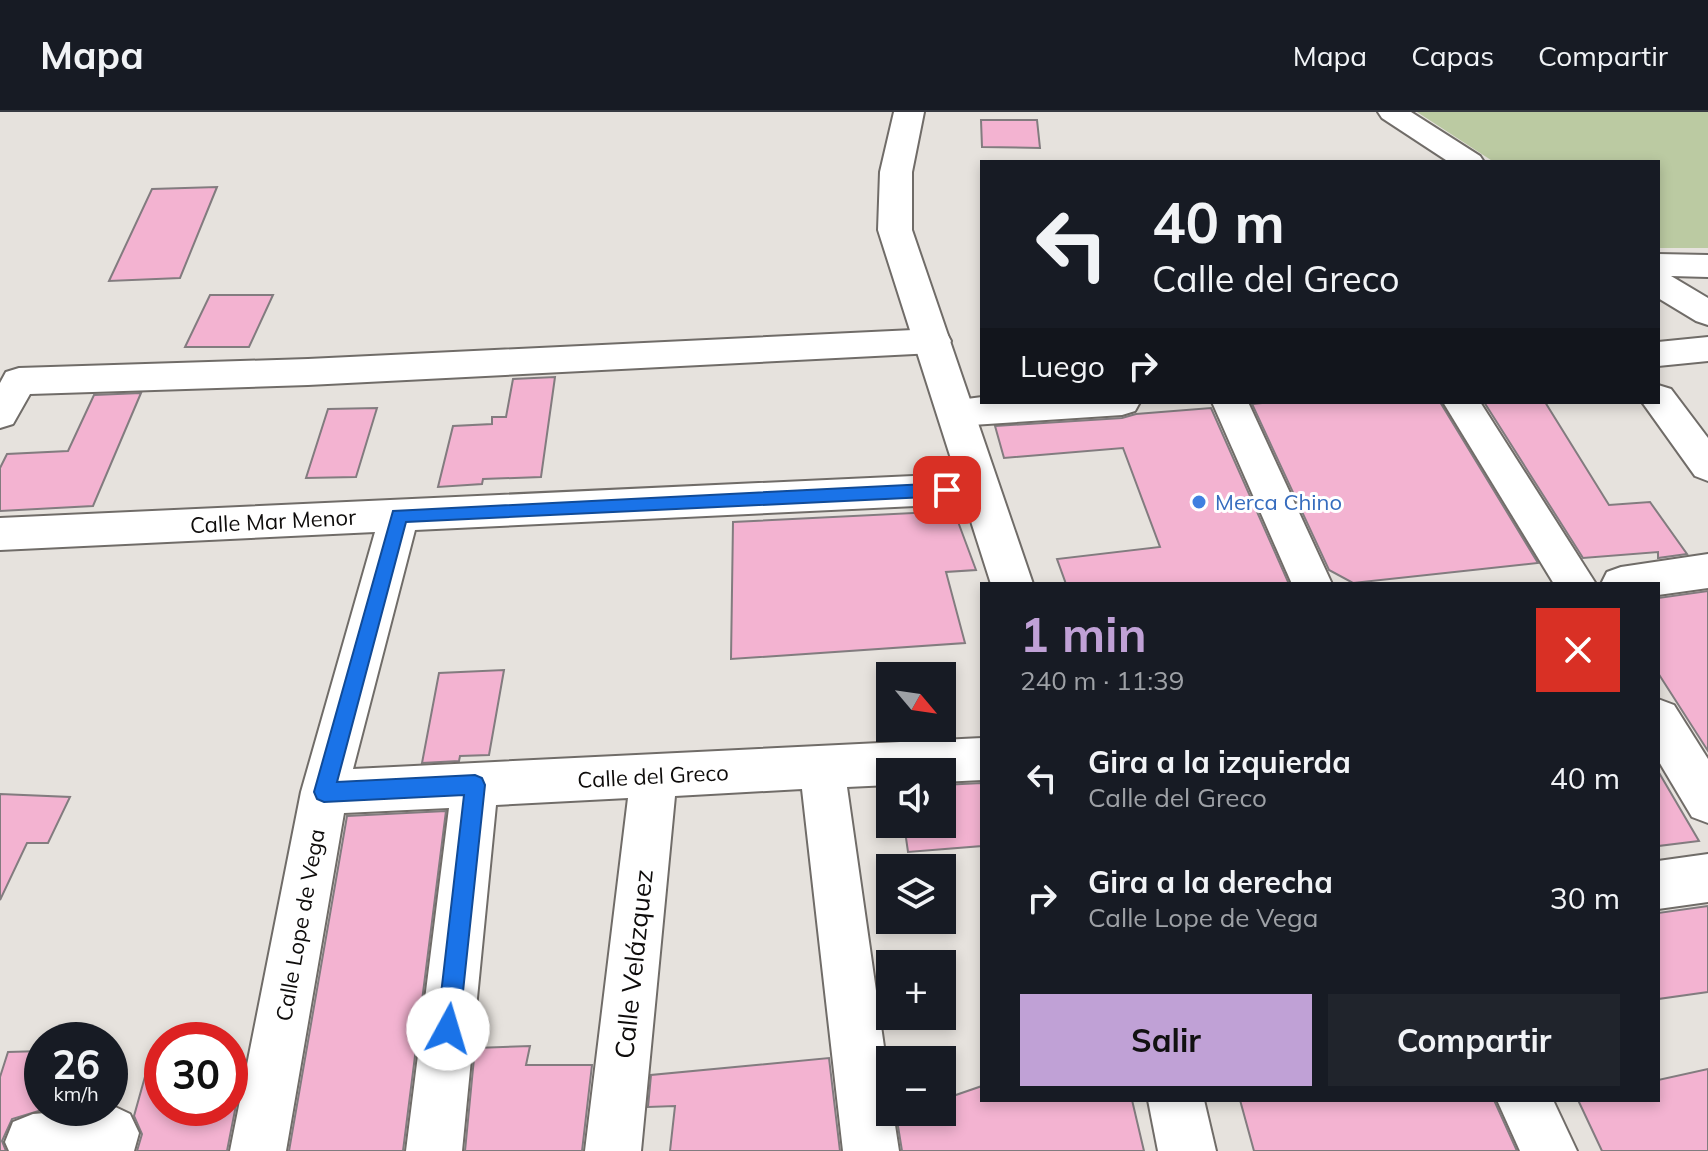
<!DOCTYPE html>
<html lang="es">
<meta charset="utf-8">
<style>
:root{--surface:#171b24;--page:#20242c;--text:#f1f3f6;--muted:#9ea1a6;--line:#363941;--accent:#c0a1d6}
body{margin:0;font-family:Mulish,sans-serif;background:var(--page);color:var(--text);height:100vh;display:flex;flex-direction:column;font-size:30px;white-space:nowrap}
*{box-sizing:border-box;margin:0}
p{font-size:26px;color:var(--muted)}
.icon{flex:none;width:44px;height:44px;fill:none;stroke:currentColor;stroke-width:2;stroke-linecap:round;stroke-linejoin:round}
.map{position:relative;flex:1;overflow:hidden}
.sheet{position:absolute;left:980px;top:470px;width:680px;height:520px;display:flex;flex-direction:column;background:var(--surface);border-radius:0px;box-shadow:0 4px 12px #0003}
.sheet>*{flex:none}
.top-card{position:absolute;left:980px;top:48px;width:680px;height:244px;border-radius:0px;box-shadow:0 4px 12px #0003;background:#171b24;color:var(--text);overflow:hidden}
.needle{width:52px;rotate:119deg}
.tools{position:absolute;left:876px;top:550px;display:grid;gap:16px}
.tools a{display:grid;place-items:center;width:80px;height:80px;border-radius:0px;background:var(--surface);box-shadow:0 4px 12px #0003;font-size:40px}
.speed{position:absolute;left:24px;top:910px;display:flex;gap:16px;font-size:40px;font-weight:700;text-align:center}
.speed>*{display:grid;place-content:center;width:104px;height:104px;border-radius:50%;background:var(--surface);box-shadow:0 4px 12px #0003;line-height:1}
.speed small{font-size:20px;font-weight:400}
.speed .limit{border:12px solid #d22;background:#fff;color:#111}
.pin{position:absolute;display:grid;place-items:center;width:68px;height:68px;color:#fff;margin:-34px;border-radius:16px;box-shadow:0 4px 12px #0006}
.me{position:absolute;width:88px;margin:-44px;rotate:6deg;stroke-linejoin:round;filter:drop-shadow(0 0 6px #0008)}
.turn{display:flex;align-items:center;gap:28px;height:168px;padding:0 40px;font-size:36px}
.turn .icon{width:104px;height:104px;stroke-width:2.5}
.turn b{display:block;font-size:56px;line-height:68px}
.then{display:flex;align-items:center;height:76px;padding:0 40px;background:#0003;gap:16px;font-size:30px}
.round{display:grid;place-items:center;flex:none;width:84px;height:84px;border-radius:0px;background:var(--page)}
.headline{display:flex;align-items:center;justify-content:space-between;height:136px;padding:0 40px}
h1{font-size:48px;font-weight:700;line-height:60px;color:var(--accent)}
.primary-button{display:flex;gap:16px;margin-top:auto;padding:16px 40px}
.primary-button a{flex:1;height:92px;border-radius:0px;background:var(--accent);color:#111;font-size:32px;font-weight:700;line-height:92px;text-align:center}
.primary-button a+a{background:var(--page);color:var(--text)}
ul{padding:0;list-style:none}
li{display:flex;align-items:center;gap:24px;height:120px;padding:0 40px}
li div{flex:1}
li b{display:block;font-size:30px}
li em{font-style:normal}
header{display:flex;align-items:center;gap:48px;box-sizing:border-box;height:112px;padding:0 40px;background:var(--surface);border-bottom:2px solid var(--line)}
header strong{font-size:38px}
nav{display:flex;gap:44px;margin-inline-start:auto;font-size:28px}
.map>svg:first-child{display:block}
.green{fill:#bbcaa2}
.building{fill:#f3b3d1;stroke:#827c7f;stroke-width:2}
.lines{fill:none;stroke-linecap:round;stroke-linejoin:round}
.street-casing{stroke:#706c68;stroke-width:4}
.secondary-casing{stroke:#706c68;stroke-width:4}
.street{fill:#fff;fill-rule:evenodd}
.secondary{fill:#fff;fill-rule:evenodd}
.route{fill:#1a73e8;stroke:#114b97;stroke-width:2}
.shop-dot{fill:#3f7fe0;stroke:#fff;stroke-width:3}
.labels{text-anchor:middle;stroke-width:6;stroke-linejoin:round;paint-order:stroke}
.shop-label{font-size:22px;fill:#366cbe;stroke:#fff;text-anchor:start}
.street-label{font-size:22px;fill:#0e0c0b;stroke:#fff}
.near-street-label{font-size:26px;fill:#0e0c0b;stroke:#fff}
</style>
<header>
<strong>Mapa</strong>
<nav><a>Mapa</a><a>Capas</a><a>Compartir</a></nav>
</header>
<div class="map">
<svg width="1708" height="1039" viewBox="0 0 1708 1039">
<rect width="100%" height="100%" fill="#e6e2dd"/>
<polygon class="green" points="1417,0 1708,0 1708,136 1658,136 1658,50 1494,50"/>
<g class="building">
<polygon points="981,8 1037,8 1040,36 982,35"/>
<polygon points="217,75 180,166 109,169 152,77"/>
<polygon points="210,183 273,183 249,235 185,235"/>
<polygon points="555,265 541,365 483,367 482,372 438,375 453,314 492,312 492,305 506,305 513,267"/>
<polygon points="141,281 93,394 0,399 0,356 7,342 68,339 94,283"/>
<polygon points="1272,290 1440,290 1538,451 1353,471 1329,458 1252,292"/>
<polygon points="1484,290 1545,290 1609,393 1650,390 1687,442 1658,446 1658,440 1583,446"/>
<polygon points="377,296 356,365 306,366 328,297"/>
<polygon points="1211,296 1289,472 1066,472 1057,447 1160,435 1123,336 1004,346 995,314 1122,306 1136,302"/>
<polygon points="954,399 976,458 946,460 965,531 731,547 733,410"/>
<polygon points="1708,479 1708,639 1658,561 1658,486"/>
<polygon points="504,558 489,643 460,644 459,649 422,651 439,561"/>
<polygon points="1658,659 1699,729 1658,734"/>
<polygon points="982,671 982,734 908,740 904,712 942,712 942,673"/>
<polygon points="0,682 70,685 48,731 27,731 0,788"/>
<polygon points="446,699 403,1039 289,1039 347,704"/>
<polygon points="1708,794 1708,880 1658,887 1658,801"/>
<polygon points="530,934 526,953 592,953 582,1039 465,1039 475,936"/>
<polygon points="153,936 162,937 162,996 230,996 230,984 238,983 227,1039 137,1039 142,1022 134,1004"/>
<polygon points="42,939 42,998 12,1007 2,1029 6,1039 0,1039 0,965 8,940"/>
<polygon points="829,946 840,1039 670,1039 675,994 648,995 651,963"/>
<polygon points="1708,957 1708,1039 1602,1039 1578,988 1658,988 1658,968"/>
<polygon points="982,974 982,988 1132,988 1144,1039 902,1039 897,1008 952,1002 950,985"/>
<polygon points="1240,988 1494,988 1517,1039 1254,1039"/>
</g>
<g class="lines">
<defs>
<g id="street">
<polygon points="1378,0 1411,0 1480,44 1484,50 1449,50 1382,6"/>
<polygon points="1658,142 1708,143 1708,165 1671,164 1708,186 1708,213 1696,209 1658,186"/>
<polygon points="934,217 946,220 951,229 946,238 934,241 308,273 30,282 13,312 0,316 0,271 6,260 19,256 308,247"/>
<polygon points="1708,225 1708,249 1658,254 1658,230"/>
<polygon points="1658,273 1671,277 1708,326 1708,369 1695,364 1642,290 1658,290"/>
<polygon points="982,285 982,290 1140,290 1135,299 1122,303 957,314 944,310 939,300 944,290"/>
<polygon points="1212,290 1248,290 1332,472 1292,472"/>
<polygon points="1443,290 1480,290 1596,472 1554,472"/>
<polygon points="978,361 992,365 997,376 992,387 978,391 415,418 353,657 982,626 982,668 942,670 942,660 890,660 890,673 847,675 890,977 890,1000 893,1000 899,1039 843,1039 802,677 675,684 641,1039 585,1039 628,686 496,693 462,1039 406,1039 449,696 344,701 286,1039 230,1039 301,680 375,420 0,438 0,406"/>
<polygon points="1708,442 1708,476 1658,483 1658,472 1601,472 1607,460 1621,455"/>
<polygon points="1658,587 1674,593 1708,647 1708,711 1692,705 1658,648"/>
<polygon points="1708,742 1708,790 1658,797 1658,749"/>
<polygon points="1497,988 1553,988 1577,1039 1520,1039"/>
<polygon points="111,993 130,1002 139,1021 134,1039 9,1039 5,1030 13,1010 33,1002 110,996"/>
</g>
<g id="secondary">
<polygon points="894,0 924,0 912,60 912,118 1033,472 991,472 878,118 880,60"/>
<polygon points="1148,988 1204,988 1216,1039 1158,1039"/>
</g>
</defs>
<use href="#street" class="street-casing"/>
<use href="#secondary" class="secondary-casing"/>
<use href="#street" class="street"/>
<use href="#secondary" class="secondary"/>
</g>
<polygon class="route" points="947,371 956,378 947,384 406,410 337,670 475,663 482,666 485,673 459,917 456,925 448,928 440,925 437,917 464,683 324,690 317,687 314,680 393,399"/>
<circle class="shop-dot" cx="1199" cy="390" r="8"/>
<g class="labels">
<g class="shop-label">
<text x="1215" y="398">Merca Chino</text>
</g>
<g class="street-label">
<text transform="translate(273 409) rotate(-3)" y="8">Calle Mar Menor</text>
<text transform="translate(653 664) rotate(-3)" y="8">Calle del Greco</text>
<text transform="translate(300 813) rotate(-80)" y="8">Calle Lope de Vega</text>
</g>
<g class="near-street-label">
<text transform="translate(634 852) rotate(-84)" y="9">Calle Velázquez</text>
</g>
</g>
</svg>
<div class="tools">
<a><svg class="needle" viewBox="-14 -14 28 28"><path d="M0-13l5 13h-10z" fill="#e53935"/><path d="M0 13l5-13h-10z" fill="#9ea1a6"/></svg></a>
<a><svg class="icon" aria-label="sound" viewBox="0 0 24 24"><path d="M4 9h4l5-4v14l-5-4H4zM17 9q2 3 0 6"/></svg></a>
<a><svg class="icon" aria-label="layers" viewBox="0 0 24 24"><path d="M12 4l9 5-9 5-9-5zM3 14l9 5 9-5"/></svg></a>
<a>+</a>
<a>−</a>
</div>
<div class="speed"><div>26<small>km/h</small></div><div class="limit">30</div></div>
<div class="pin" style="left:947px;top:378px;background:#d93025"><svg class="icon" aria-label="arrive" viewBox="0 0 24 24"><path d="M6 21V4h12l-3 4 3 4H6"/></svg></div>
<svg class="me" style="left:448px;top:917px" viewBox="-20 -20 40 40"><circle r="19" fill="#fff"/><path d="M0-13L10 11 0 6-10 11z" fill="#1a73e8"/></svg>
<div class="top-card">
<div class="turn"><svg class="icon" aria-label="left" viewBox="0 0 24 24"><path d="M17 20v-9H6M10 6l-5 5 5 5"/></svg><div><b>40 m</b>Calle del Greco</div></div>
<div class="then">Luego<svg class="icon" aria-label="right" viewBox="0 0 24 24"><path d="M7 20v-9h11M14 6l5 5-5 5"/></svg></div>
</div>
<section class="sheet">
<div class="headline"><div><h1>1 min</h1><p>240 m · 11:39</p></div><a class="round" style="background:#d93025;color:#fff"><svg class="icon" aria-label="close" viewBox="0 0 24 24"><path d="M6 6l12 12M18 6L6 18"/></svg></a></div>
<ul>
<li><svg class="icon" aria-label="left" viewBox="0 0 24 24"><path d="M17 20v-9H6M10 6l-5 5 5 5"/></svg><div><b>Gira a la izquierda</b><p>Calle del Greco</p></div><em>40 m</em></li>
<li><svg class="icon" aria-label="right" viewBox="0 0 24 24"><path d="M7 20v-9h11M14 6l5 5-5 5"/></svg><div><b>Gira a la derecha</b><p>Calle Lope de Vega</p></div><em>30 m</em></li>
</ul>
<div class="primary-button"><a>Salir</a><a>Compartir</a></div>
</section>
</div>
